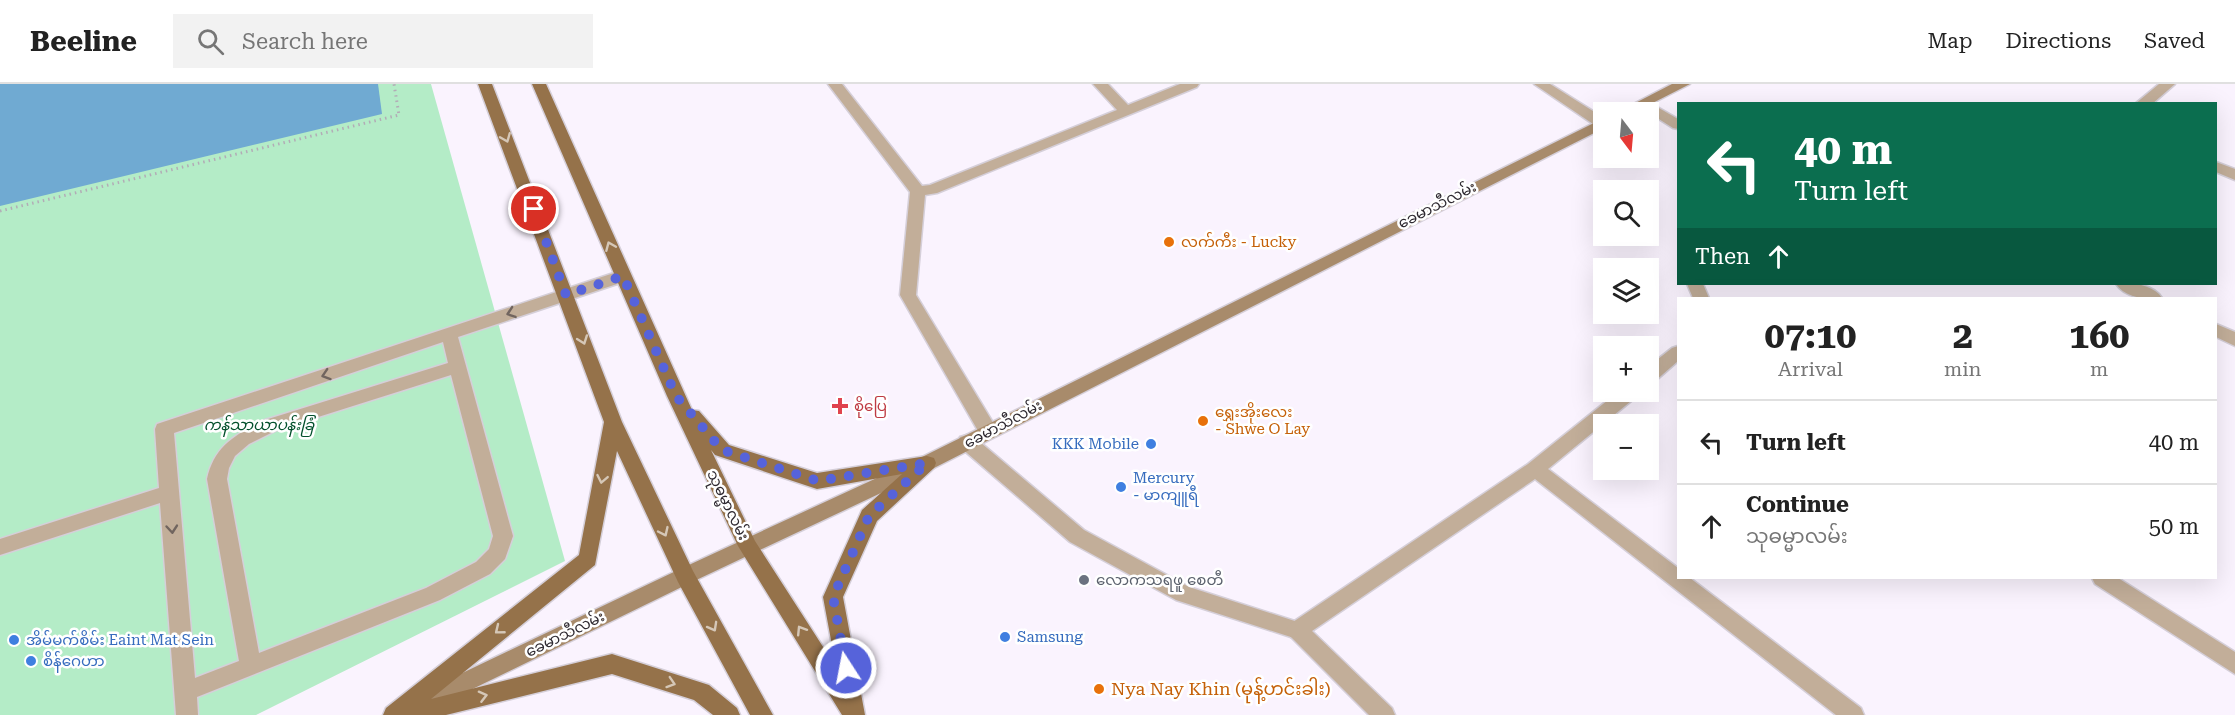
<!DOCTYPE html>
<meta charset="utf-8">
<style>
:root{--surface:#fff;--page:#f2f2f2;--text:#222;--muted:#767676;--line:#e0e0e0}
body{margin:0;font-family:"Roboto Serif","Noto Sans Myanmar",serif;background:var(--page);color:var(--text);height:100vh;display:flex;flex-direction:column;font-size:22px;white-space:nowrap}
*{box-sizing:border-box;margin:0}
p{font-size:20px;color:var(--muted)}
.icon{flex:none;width:33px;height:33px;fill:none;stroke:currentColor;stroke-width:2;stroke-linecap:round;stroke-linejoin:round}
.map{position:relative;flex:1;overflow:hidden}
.side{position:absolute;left:1677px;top:213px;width:540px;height:282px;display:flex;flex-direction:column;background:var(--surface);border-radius:0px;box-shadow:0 6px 24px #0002}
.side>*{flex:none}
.top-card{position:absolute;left:1677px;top:18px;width:540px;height:183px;border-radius:0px;box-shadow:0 6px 24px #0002;background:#0b6e4f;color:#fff;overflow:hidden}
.needle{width:39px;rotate:164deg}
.controls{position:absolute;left:1593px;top:18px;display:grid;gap:12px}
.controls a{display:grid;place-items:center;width:66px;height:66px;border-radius:0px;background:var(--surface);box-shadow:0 6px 24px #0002;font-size:30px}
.pin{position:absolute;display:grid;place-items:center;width:51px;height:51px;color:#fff;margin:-26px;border:3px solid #fff;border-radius:50%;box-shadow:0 2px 6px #0007}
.me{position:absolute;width:66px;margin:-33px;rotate:349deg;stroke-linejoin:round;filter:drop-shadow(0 0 4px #0008)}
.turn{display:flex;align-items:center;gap:21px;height:126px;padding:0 18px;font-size:27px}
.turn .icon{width:78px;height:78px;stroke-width:2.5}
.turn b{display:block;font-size:42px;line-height:51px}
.then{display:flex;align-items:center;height:57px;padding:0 18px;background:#0003;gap:12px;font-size:22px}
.eta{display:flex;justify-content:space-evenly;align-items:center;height:102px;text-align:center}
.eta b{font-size:36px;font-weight:700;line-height:42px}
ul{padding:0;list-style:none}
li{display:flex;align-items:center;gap:18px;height:84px;padding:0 18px;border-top:2px solid var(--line)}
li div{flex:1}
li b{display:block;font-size:22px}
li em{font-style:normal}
header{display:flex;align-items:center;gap:36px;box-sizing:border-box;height:84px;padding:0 30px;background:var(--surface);border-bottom:2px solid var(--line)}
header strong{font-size:28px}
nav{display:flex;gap:33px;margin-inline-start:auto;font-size:21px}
.search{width:420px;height:54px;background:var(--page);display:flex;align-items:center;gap:15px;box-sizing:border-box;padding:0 21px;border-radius:0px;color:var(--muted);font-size:22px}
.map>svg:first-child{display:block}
.green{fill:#b4ecc7}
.water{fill:#70aad2}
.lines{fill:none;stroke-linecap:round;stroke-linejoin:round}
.service-casing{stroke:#d5cfd9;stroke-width:3}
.minor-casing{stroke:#d5cfd9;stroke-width:3}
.secondary-casing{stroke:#d5cfd9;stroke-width:3}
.primary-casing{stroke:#d5cfd9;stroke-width:3}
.path{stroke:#b2acb6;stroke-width:3;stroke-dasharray:1.5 4;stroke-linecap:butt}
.service{fill:#c2ae99;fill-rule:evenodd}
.minor{fill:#c2ae99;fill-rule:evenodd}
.secondary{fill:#a88b6b;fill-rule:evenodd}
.primary{fill:#95724a;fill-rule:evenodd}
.oneway{stroke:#d5c7b7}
.oneway2{stroke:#71655f}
.route{stroke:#5663da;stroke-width:10;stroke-dasharray:0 18}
.food-dot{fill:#e8710a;stroke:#fff;stroke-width:2}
.health-dot{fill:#e0444e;stroke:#fff;stroke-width:2}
.shop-dot{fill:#3f7fe0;stroke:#fff;stroke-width:2}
.worship-dot{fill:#6b7280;stroke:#fff;stroke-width:2}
.labels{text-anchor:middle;stroke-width:5;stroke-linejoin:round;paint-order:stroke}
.street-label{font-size:15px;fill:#2e2930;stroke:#fff}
.food-label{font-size:15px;fill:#c56008;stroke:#fff;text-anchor:start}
.health-label{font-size:15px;fill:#be3a42;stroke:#fff;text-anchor:start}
.park-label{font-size:15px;font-style:italic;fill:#03502c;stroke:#fff}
.shop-label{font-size:15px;fill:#366cbe;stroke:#fff;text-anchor:start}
.worship-label{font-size:15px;fill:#5b616d;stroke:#fff;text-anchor:start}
.near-food-label{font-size:18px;fill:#c56008;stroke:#fff;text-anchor:start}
</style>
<header>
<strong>Beeline</strong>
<div class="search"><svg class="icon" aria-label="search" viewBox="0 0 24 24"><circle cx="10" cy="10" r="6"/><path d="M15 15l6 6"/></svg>Search here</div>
<nav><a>Map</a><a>Directions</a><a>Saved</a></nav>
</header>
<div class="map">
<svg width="2235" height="631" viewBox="0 0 2235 631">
<rect width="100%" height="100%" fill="#faf3fe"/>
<polygon class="green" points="0,0 431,0 565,477 256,631 0,631"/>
<polygon class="water" points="0,0 378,0 382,30 0,122"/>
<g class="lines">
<defs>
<g id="service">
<path d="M623,186L629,188L631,192L629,196L458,253L513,452L505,475L490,490L440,516L197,613L198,631H176L160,419L0,471V455L159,404L155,345L157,340ZM443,258L448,279L265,336C236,350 214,362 207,395L239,577L195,594L174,349ZM451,291L493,452L489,465L476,478L426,504L259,569L227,395L229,384L235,372L249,360L277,346Z"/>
<polygon points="1687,200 1703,200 1709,214 1693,214"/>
<polygon points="967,351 974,353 1084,446 1189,503 1304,540 1308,546 1304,552 1297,555 1176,516 1070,458 960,363 958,358 960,353"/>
</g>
<g id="minor">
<polygon points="828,0 842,0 922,102 930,101 1117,26 1093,0 1108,0 1128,21 1180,0 1199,0 1197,3 937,109 925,111 916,211 995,342 997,347 995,352 988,354 981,352 900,211 910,108"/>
<polygon points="1534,0 1550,0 1604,34 1604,43 1596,42"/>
<polygon points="2159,0 2175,0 2152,20 2135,20"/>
<polygon points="1645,16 1678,35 1678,45 1673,44 1640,23 1638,20 1640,17"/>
<polygon points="2216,78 2235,85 2235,96 2216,88"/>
<path d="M2116,200C2130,198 2153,200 2162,214C2147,216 2125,214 2116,200Z"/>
<polygon points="2216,240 2235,248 2235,262 2216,253"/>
<polygon points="1678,262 1678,277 1654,298 1648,299 1648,283 1672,264"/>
<polygon points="1618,308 1639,308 1636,313 1548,385 1678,484 1678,494 1690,494 1861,624 1864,631 1836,631 1535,395 1312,547 1392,624 1395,631 1369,631 1290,552 1286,546 1290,540 1528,380"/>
<polygon points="2092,494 2118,494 2235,568 2235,590 2095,500"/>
</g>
<g id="secondary">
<polygon points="1672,0 1690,0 1635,28 1618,28"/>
<polygon points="1604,34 1604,44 934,384 692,498 419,631 386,631 389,624 678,486 920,374"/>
</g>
<g id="primary">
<polygon points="478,0 492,0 622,338 693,487 773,631 750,631 678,498 617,367 595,481 431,615 612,570 709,601 737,624 740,631 713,631 694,616 612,590 446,631 383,631 386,624 579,471 604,338"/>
<path d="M532,0H546L692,326L699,327L729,361L817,389L927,372L934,374L936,379L934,384L877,437L843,513L865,631H842L738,462L667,312ZM711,366L715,371L817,405L902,390L862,426L823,513L836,583L755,457Z"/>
</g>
</defs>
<use href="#service" class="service-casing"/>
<use href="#minor" class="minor-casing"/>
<use href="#secondary" class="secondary-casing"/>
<use href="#primary" class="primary-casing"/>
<polyline class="path" points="0,127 399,31 394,0"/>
<use href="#service" class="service"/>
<use href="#minor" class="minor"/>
<use href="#secondary" class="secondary"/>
<use href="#primary" class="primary"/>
</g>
<defs><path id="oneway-chevron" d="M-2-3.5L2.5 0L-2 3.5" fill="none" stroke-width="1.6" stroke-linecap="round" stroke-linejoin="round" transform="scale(1.5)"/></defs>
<g class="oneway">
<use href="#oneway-chevron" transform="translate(506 54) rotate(68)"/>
<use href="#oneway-chevron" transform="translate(610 162) rotate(-113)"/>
<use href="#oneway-chevron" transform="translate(583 256) rotate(70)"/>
<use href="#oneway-chevron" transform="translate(602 395) rotate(101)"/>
<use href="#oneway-chevron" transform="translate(664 448) rotate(65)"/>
<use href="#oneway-chevron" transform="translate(713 543) rotate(61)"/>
<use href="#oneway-chevron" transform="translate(499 546) rotate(141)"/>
<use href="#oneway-chevron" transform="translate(801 546) rotate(-122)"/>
<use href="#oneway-chevron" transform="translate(671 599) rotate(18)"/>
<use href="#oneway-chevron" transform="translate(483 612) rotate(-14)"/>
</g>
<g class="oneway2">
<use href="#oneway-chevron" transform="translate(511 229) rotate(161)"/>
<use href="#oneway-chevron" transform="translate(326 291) rotate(162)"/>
<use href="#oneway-chevron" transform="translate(172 445) rotate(85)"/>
</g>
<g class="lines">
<polyline class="route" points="534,125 566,211 623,192 676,312 722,366 818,397 927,379 869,432 833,513 846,584"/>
</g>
<g class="food-dot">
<circle cx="1169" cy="158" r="6"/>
<circle cx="1203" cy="337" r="6"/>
<circle cx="1099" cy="605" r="6"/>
</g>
<path class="health-dot" d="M837 313h6v6h6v6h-6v6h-6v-6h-6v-6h6z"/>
<g class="shop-dot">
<circle cx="1151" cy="360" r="6"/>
<circle cx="1121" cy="403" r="6"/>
<circle cx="1005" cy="553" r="6"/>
<circle cx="14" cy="556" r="6"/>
<circle cx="31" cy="577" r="6"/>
</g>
<circle class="worship-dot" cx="1084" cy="496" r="6"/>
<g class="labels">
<g class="street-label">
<text transform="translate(1437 121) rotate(-27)" y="5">ခေမာသီလမ်း</text>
<text transform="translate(1003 340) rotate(-28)" y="5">ခေမာသီလမ်း</text>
<text transform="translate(728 421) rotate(64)" y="5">သုဓမ္မာလမ်း</text>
<text transform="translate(565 550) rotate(-26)" y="5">ခေမာသီလမ်း</text>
</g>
<g class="food-label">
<text x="1181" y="163">လက်ကီး - Lucky</text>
<text x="1215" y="333">ရွှေးအိုးလေး<tspan x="1215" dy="17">- Shwe O Lay</tspan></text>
</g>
<g class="health-label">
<text x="854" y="327">စိုပြေ</text>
</g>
<g class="park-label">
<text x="259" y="346">ကန်သာယာပန်းခြံ</text>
</g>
<g class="shop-label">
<text x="1139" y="365" text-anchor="end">KKK Mobile</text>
<text x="1133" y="399">Mercury<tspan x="1133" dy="17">- မာကျူရီ</tspan></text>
<text x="1017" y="558">Samsung</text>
<text x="26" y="561">အိမ်မက်စိမ်း Eaint Mat Sein</text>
<text x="43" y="582">စိန်ဂေဟာ</text>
</g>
<g class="worship-label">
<text x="1096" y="501">လောကသရဖူ စေတီ</text>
</g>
<g class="near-food-label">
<text x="1111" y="611">Nya Nay Khin (မုန့်ဟင်းခါး)</text>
</g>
</g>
</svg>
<div class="controls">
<a><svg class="needle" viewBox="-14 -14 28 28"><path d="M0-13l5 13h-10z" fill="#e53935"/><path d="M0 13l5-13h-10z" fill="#767676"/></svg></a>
<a><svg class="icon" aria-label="search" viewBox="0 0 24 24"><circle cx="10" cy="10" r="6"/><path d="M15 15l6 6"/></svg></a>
<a><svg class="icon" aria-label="layers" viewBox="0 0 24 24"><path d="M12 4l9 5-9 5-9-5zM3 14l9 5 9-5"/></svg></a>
<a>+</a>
<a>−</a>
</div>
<div class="pin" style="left:534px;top:125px;background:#d93025"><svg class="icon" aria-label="arrive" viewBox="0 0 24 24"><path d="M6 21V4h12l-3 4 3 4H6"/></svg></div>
<svg class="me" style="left:846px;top:584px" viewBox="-20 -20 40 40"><circle r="17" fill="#5663da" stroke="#fff" stroke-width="3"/><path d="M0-11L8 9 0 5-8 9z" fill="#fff"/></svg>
<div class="top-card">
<div class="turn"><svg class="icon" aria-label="left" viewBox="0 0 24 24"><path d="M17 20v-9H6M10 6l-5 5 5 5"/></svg><div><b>40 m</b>Turn left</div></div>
<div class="then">Then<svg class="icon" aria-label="ahead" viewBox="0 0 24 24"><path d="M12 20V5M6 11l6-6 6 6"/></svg></div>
</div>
<section class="side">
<div class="eta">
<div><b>07:10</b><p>Arrival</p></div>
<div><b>2</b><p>min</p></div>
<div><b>160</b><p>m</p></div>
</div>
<ul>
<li><svg class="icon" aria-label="left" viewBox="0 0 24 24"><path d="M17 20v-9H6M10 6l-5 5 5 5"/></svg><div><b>Turn left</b></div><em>40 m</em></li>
<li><svg class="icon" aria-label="ahead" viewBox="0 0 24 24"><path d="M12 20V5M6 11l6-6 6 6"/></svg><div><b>Continue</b><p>သုဓမ္မာလမ်း</p></div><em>50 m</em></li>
</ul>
</section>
</div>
